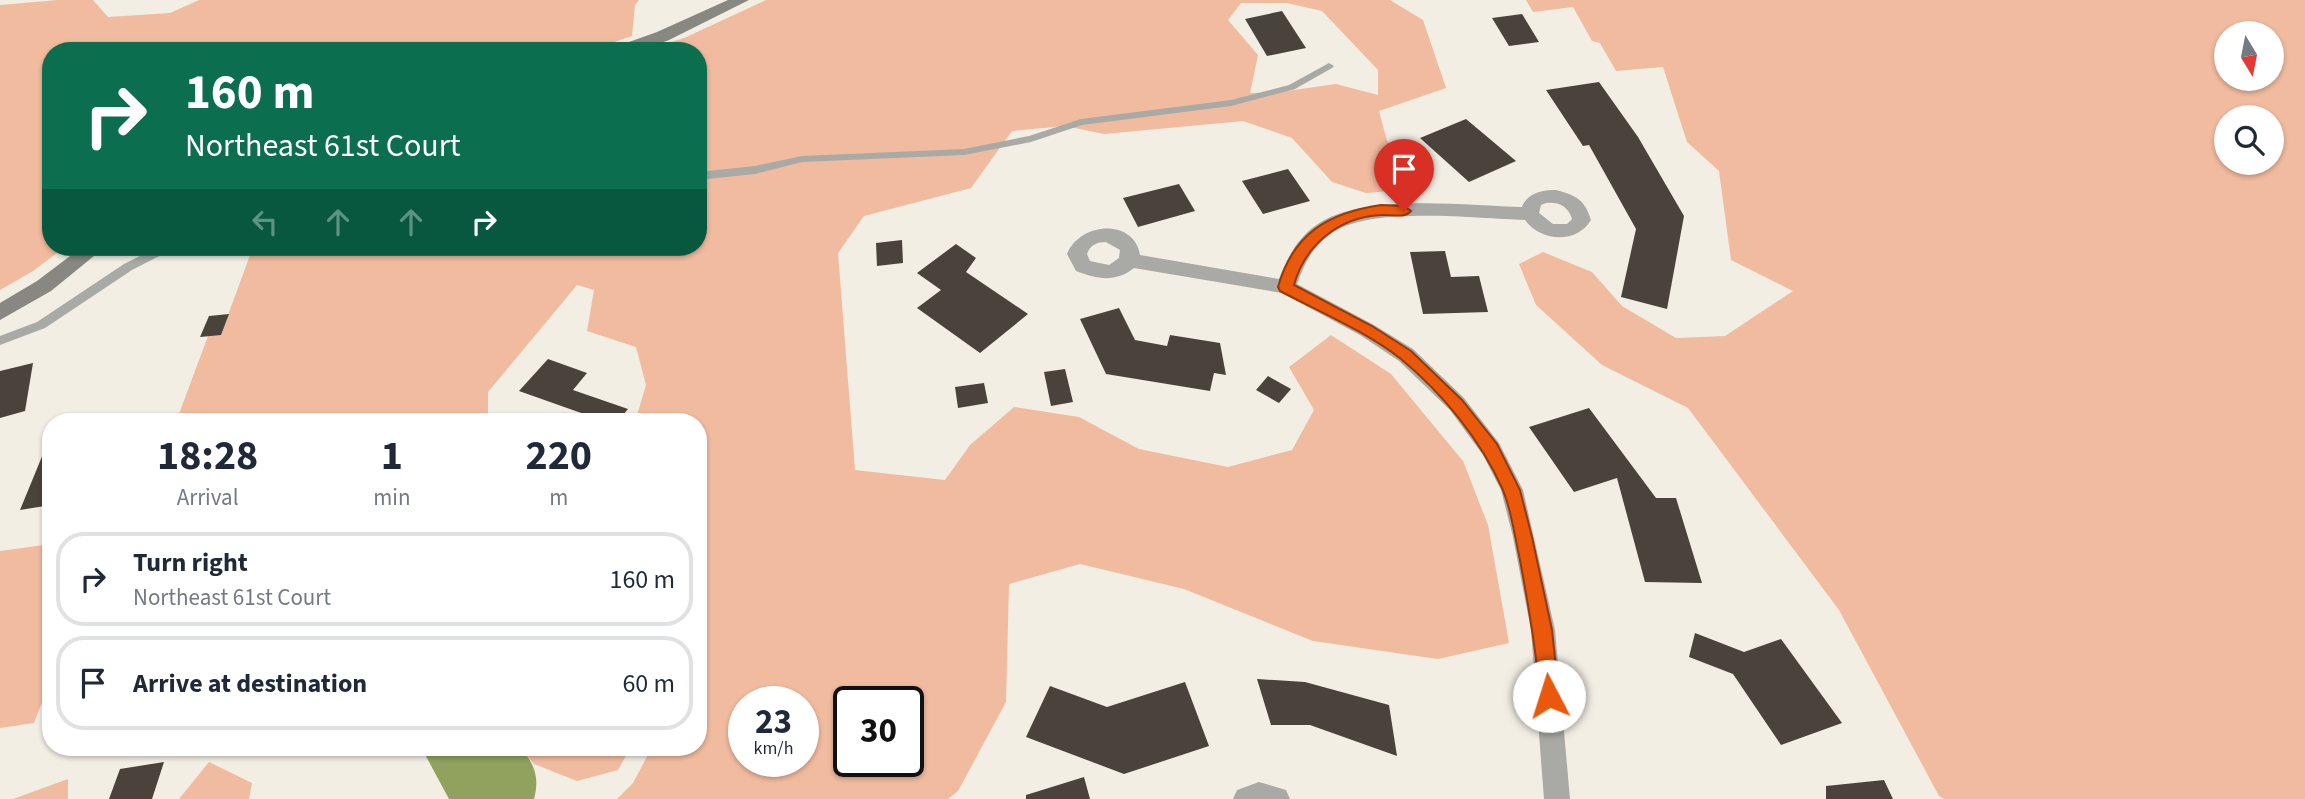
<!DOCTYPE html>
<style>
:root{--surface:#fff;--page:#f6f6f7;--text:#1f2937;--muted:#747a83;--line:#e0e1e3}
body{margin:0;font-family:"Source Sans 3",sans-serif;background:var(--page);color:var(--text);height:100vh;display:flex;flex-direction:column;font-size:26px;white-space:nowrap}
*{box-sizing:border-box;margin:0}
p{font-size:23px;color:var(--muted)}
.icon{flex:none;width:38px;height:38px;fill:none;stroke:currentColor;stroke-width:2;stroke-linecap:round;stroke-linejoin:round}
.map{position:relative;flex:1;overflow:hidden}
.details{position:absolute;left:42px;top:413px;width:665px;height:343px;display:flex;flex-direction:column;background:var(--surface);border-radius:28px;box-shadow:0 2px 5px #0004}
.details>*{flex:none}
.banner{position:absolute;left:42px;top:42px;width:665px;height:214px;border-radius:28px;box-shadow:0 2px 5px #0004;background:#0b6e4f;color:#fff;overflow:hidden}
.needle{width:46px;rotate:170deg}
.fabs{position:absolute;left:2214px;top:21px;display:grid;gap:14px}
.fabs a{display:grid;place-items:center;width:70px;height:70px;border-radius:50%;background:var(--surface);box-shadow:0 2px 5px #0004;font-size:35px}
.speed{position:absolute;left:728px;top:686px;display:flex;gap:14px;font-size:35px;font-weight:700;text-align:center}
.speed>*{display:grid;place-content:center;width:91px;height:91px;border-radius:50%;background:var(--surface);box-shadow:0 2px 5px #0004;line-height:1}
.speed small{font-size:18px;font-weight:400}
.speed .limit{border:4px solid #111;border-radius:10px;background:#fff;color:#111}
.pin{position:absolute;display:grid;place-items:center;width:60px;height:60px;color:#fff;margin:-72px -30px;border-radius:50% 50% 50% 0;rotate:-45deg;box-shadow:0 0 7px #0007}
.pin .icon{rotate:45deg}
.me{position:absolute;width:77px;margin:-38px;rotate:355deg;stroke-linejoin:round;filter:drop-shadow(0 0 5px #0008)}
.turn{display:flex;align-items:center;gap:24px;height:147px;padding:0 28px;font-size:32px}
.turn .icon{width:91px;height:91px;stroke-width:2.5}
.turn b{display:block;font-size:49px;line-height:60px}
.lanes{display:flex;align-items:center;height:66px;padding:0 28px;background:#0003;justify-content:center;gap:35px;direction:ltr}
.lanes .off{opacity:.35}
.eta{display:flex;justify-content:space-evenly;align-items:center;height:119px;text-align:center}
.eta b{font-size:42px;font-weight:700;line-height:49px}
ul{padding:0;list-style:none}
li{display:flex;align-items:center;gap:21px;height:94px;margin:0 14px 10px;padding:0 14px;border:4px solid var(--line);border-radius:28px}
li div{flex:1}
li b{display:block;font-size:26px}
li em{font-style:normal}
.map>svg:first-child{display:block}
.green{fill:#f1bb9f;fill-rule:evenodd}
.water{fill:#90a25d}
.building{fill:#49433c}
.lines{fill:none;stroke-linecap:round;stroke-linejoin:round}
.lane{fill:#a9a9a5;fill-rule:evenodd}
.street{fill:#a9a9a5;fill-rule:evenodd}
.secondary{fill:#888781;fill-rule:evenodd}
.route{fill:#ea580c;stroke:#983908;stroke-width:2}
</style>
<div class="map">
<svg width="2305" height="799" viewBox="0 0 2305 799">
<rect width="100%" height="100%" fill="#f3eee4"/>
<g class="green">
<polygon points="58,0 93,0 108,17 170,13 199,0 639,0 635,5 632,36 588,51 51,51 51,247 65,247 33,271 0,290 0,5"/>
<path d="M766,0H1390L1423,20L1446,88L1379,111L1387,141L1422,169L1423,188L1366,193L1332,182L1292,138L1243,121L1104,134L1065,126L1012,131L971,188L864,216L838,253L855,470L945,480L970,445L1014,407L1079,417L1139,449L1228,467L1292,450L1314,410L1289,367L1331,335L1391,374L1463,461L1488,525L1509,643L1438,659L1313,641L1184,589L1080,564L1009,584L1006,702L958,791L948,799H617L633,783L652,747H698V422H635L646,385L636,347L587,331L594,290L577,285L488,392V422H176L208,336L221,334L253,247H698V51H643L684,38ZM1241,3H1287L1322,11L1378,70V95L1336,84L1279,92L1250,93L1258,55L1228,20ZM744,702H803V761H744ZM849,702H908V761H849Z"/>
<path d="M1526,0H2305V799H1944L1939,796L1839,610L1688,408L1602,365L1536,305L1519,264L1543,252L1592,272L1622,306L1676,338L1725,336L1793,291L1731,260L1719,171L1687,142L1663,67L1616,71L1600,43L1592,41L1573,7L1533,12ZM2226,33H2272V79H2226ZM2226,117H2272V163H2226Z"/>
<polygon points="51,544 51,678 34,723 0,728 0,551"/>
<polygon points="520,747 631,747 618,770 577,781 534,764"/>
<polygon points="209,762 252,783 249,799 179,799"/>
<polygon points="68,779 68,799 13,799"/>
</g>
<path class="water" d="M421,747H520C534,763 540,777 534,799H449Z"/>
<g class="building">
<polygon points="1282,11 1306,48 1267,56 1245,19"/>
<polygon points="1522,14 1539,42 1509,46 1492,18"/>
<polygon points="1599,82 1638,137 1684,216 1667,309 1621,297 1636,229 1589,145 1583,146 1546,90"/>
<polygon points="1466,119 1516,161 1469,182 1420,138"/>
<polygon points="1288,169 1310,201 1263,214 1242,181"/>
<polygon points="1179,184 1195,211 1138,227 1123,198"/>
<polygon points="902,240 903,263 877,266 876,243"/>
<polygon points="956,244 976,258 966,272 1028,314 980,353 917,308 941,290 917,273"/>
<polygon points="1445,251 1451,277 1479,276 1488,312 1423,314 1410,252"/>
<polygon points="1119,308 1135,340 1167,346 1170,335 1220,343 1226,375 1214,373 1210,391 1106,374 1080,319"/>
<polygon points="229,314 221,335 200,337 209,316"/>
<polygon points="548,359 587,373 573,390 628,409 617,422 577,422 584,414 519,391"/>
<polygon points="33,363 25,411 0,418 0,371"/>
<polygon points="1065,369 1073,402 1051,406 1044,372"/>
<polygon points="1268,376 1291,389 1279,403 1256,390"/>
<polygon points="984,383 988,403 958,408 955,387"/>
<polygon points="1589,408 1656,498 1676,498 1702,583 1645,582 1617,478 1574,492 1529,427"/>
<polygon points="50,437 51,505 20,510"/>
<polygon points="1695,633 1744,652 1781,639 1842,723 1781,745 1733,674 1689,657"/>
<polygon points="1257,679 1305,682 1389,705 1397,756 1310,725 1271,725"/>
<polygon points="1185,682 1209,746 1124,774 1026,737 1050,686 1107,707"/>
<polygon points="164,762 152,799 109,799 120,769"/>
<polygon points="1084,777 1090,799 1026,799 1026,795"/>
<polygon points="1884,780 1893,799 1826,799 1826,786"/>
</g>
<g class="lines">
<g class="lane">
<polygon points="1329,63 1334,66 1332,68 1295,89 1231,106 1082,125 1031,142 964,155 802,162 755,174 698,180 698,172 755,166 802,156 964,149 1029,136 1081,119 1231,100 1289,85"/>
<polygon points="158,247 173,247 171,250 132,270 45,328 0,345 0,336 37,322 124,264"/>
</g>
<g class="street">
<path d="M1556,190C1576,195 1585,200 1591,220C1577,244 1541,242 1525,220C1476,219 1367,205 1329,235C1312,248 1304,264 1297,284L1374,325L1413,349L1464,398L1499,443L1523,490L1555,630L1570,799H1544L1531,630L1513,537L1501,490L1483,455L1450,410L1399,361L1360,335L1282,293L1134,268C1115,283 1097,279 1076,271L1067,254C1080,222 1134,218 1140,255L1279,279C1287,258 1297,239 1315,226C1360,192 1468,206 1522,207C1527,193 1542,190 1556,190ZM1546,203C1559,202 1568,206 1572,219L1567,224H1553L1539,213L1541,205ZM1106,242L1120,250L1119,258L1109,265L1090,261L1087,254C1090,245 1097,242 1106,242Z"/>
<polygon points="1259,782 1286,790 1290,799 1233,799 1237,790"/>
</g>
<g class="secondary">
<polygon points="728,0 749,0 669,40 638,51 613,51 615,47 657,32"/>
<polygon points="82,247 105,247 51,291 0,320 0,303 37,281"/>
</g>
</g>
<path class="route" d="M1381,205L1404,206L1411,211C1404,219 1391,214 1381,215C1339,217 1305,245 1294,285L1372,326L1411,351L1462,400L1497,444L1520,490L1532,537L1552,630L1559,696L1556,703L1549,705L1543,703L1540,696C1536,648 1528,602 1519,555C1514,533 1511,508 1502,488C1480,439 1442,393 1401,359C1365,331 1320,312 1280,291L1278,287C1293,234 1327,213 1381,205Z"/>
</svg>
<div class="fabs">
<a><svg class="needle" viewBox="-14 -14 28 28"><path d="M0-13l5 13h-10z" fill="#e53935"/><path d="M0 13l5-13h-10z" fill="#747a83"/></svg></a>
<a><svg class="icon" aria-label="search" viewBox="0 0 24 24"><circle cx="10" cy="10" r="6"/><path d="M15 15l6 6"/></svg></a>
</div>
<div class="speed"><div>23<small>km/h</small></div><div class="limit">30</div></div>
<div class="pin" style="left:1404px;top:211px;background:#d93025"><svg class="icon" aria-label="arrive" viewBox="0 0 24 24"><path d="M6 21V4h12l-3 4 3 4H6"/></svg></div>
<svg class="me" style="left:1549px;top:696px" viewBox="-20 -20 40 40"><circle r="19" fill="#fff"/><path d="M0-13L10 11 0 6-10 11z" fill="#ea580c"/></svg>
<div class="banner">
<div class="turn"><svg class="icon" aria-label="right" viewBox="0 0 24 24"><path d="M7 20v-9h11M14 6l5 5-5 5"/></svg><div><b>160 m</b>Northeast 61st Court</div></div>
<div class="lanes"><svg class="icon off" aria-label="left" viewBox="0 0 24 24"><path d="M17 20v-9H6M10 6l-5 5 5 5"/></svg><svg class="icon off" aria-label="ahead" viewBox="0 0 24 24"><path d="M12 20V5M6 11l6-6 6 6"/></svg><svg class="icon off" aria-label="ahead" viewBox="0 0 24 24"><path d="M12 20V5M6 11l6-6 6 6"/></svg><svg class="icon" aria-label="right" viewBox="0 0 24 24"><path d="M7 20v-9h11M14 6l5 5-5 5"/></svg></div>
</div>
<section class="details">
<div class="eta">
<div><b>18:28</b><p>Arrival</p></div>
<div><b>1</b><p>min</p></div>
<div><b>220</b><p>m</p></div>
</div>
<ul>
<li><svg class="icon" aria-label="right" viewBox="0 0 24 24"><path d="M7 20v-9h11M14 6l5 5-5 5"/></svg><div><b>Turn right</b><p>Northeast 61st Court</p></div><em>160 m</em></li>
<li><svg class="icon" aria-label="arrive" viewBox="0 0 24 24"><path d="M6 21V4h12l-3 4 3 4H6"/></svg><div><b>Arrive at destination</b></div><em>60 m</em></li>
</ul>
</section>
</div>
